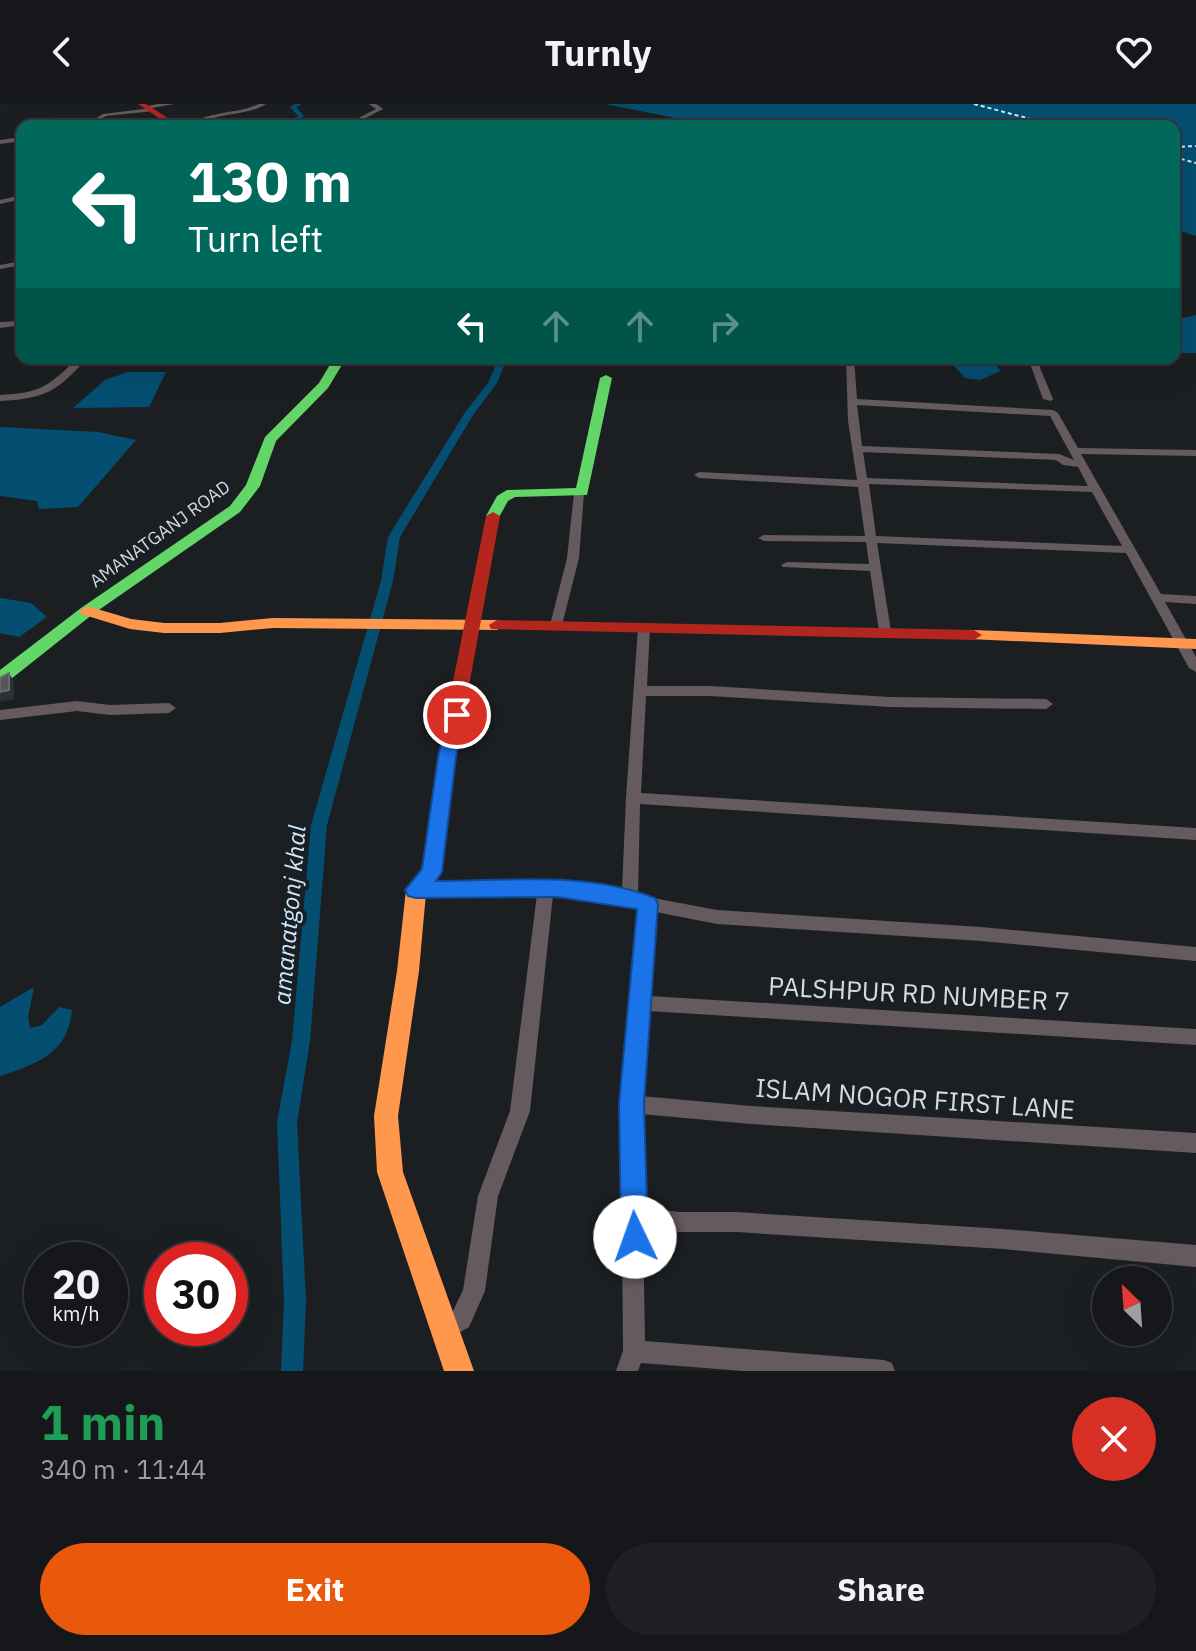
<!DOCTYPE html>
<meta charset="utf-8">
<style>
:root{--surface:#15171a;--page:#1e2023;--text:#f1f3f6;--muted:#9d9fa2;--line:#343639;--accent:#ea580c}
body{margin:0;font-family:"IBM Plex Sans",sans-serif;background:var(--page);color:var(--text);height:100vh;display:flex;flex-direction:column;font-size:30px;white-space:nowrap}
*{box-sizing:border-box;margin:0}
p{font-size:26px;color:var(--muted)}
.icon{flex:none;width:44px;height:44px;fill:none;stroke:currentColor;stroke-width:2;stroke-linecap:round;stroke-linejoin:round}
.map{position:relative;height:1267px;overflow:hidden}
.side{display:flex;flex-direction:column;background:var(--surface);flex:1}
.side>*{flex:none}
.banner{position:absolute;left:16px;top:16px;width:1164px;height:244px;border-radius:16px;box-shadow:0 8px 32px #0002,0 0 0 2px var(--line);background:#00695c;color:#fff;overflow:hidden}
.needle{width:52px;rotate:335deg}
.fabs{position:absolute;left:1092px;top:1162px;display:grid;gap:16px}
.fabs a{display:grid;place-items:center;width:80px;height:80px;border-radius:50%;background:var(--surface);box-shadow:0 8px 32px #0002,0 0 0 2px var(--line);font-size:40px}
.speed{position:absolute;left:24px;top:1138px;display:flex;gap:16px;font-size:40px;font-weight:700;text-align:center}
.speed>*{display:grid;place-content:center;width:104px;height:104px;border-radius:50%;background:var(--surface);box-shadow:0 8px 32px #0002,0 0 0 2px var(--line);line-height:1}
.speed small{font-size:20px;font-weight:400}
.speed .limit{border:12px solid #d22;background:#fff;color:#111}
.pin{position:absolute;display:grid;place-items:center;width:68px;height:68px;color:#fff;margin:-34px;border:4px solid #fff;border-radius:50%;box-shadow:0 2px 8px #0007}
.me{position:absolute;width:88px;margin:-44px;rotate:357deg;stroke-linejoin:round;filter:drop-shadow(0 0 6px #0008)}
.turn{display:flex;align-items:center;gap:28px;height:168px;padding:0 40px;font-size:36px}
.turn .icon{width:104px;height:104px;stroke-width:2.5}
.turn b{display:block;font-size:56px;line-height:68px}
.lanes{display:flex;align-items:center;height:76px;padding:0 40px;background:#0003;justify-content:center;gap:40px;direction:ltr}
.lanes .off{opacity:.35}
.round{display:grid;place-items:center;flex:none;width:84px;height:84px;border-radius:42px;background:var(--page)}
.head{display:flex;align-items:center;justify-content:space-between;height:136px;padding:0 40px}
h1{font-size:48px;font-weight:700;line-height:60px;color:#1e9e55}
.cta{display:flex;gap:16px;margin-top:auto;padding:16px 40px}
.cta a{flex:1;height:92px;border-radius:48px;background:var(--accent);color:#fff;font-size:32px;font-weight:700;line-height:92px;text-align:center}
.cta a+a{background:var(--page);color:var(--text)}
header{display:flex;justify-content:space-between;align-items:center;height:104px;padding:0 40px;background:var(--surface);font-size:36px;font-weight:700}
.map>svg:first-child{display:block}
.water{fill:#044f71}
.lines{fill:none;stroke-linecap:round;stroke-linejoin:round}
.canal{fill:#044f71;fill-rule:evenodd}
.ferry{stroke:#d2e7f5;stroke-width:2;stroke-dasharray:4 3;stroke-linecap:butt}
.street{fill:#655a5e;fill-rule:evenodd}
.fast{fill:#63d668;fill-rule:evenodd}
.slow{fill:#ff974d;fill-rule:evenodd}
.jam{fill:#b3261e;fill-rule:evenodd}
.shaded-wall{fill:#2d3034}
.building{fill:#53575b;stroke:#686b6f;stroke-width:2}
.route{fill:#1a73e8;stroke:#114b97;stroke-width:2}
.labels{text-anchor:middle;stroke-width:8;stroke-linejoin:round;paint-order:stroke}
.far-street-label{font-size:18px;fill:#d4dade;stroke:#182026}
.water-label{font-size:24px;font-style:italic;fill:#d2e7f5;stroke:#182026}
.near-street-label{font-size:26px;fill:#d4dade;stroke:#182026}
</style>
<header><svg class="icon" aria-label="back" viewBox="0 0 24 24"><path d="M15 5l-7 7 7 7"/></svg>Turnly<svg class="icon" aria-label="heart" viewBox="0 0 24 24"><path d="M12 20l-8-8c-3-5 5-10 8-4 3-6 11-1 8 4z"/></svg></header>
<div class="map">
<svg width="1196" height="1267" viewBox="0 0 1196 1267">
<rect width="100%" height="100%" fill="#1c1f22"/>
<g class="water">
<polygon points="605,0 1196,0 1196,132 1174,125 1174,22 715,22"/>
<polygon points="1196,211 1196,249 1174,249 1174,216"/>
<polygon points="959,254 992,257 1001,267 980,276 965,274 954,262"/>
<polygon points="128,268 166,268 149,303 73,304 105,276"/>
<polygon points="0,323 98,328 136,336 78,403 39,405 37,397 0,392"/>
<polygon points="0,494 31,499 47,513 19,533 0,529"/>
<path d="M34,883L28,913L30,924L42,921L59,903L72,906C68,950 36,960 0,972V903Z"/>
</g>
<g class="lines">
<g class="canal">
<polygon points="295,0 302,0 296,3 304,12 296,18 297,22 291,22 290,17 298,12 290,3"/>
<polygon points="499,254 507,254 497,279 473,311 400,433 393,477 327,721 310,937 297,1018 306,1197 303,1267 281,1267 284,1197 277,1018 292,937 311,721 381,477 388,433 464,310 488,279"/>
</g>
<g class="ferry">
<polyline points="974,0 1057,22"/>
<polyline points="1174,43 1196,42"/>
<polyline points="1174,53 1196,59"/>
</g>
<g class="street">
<polygon points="158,0 174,0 146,5 143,3"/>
<path d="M259,0H266C250,10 231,9 214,14C204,16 197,22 188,22C209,6 236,11 259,0Z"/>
<polygon points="369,0 376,0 383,5 350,22 343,22 376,5"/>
<polygon points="152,4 154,7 106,12 90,22 83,22 103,10"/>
<polygon points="22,33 22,37 0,40 0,36"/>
<polygon points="22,91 22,95 0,100 0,96"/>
<polygon points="22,157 22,161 0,165 0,161"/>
<polygon points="22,217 22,221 0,224 0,218"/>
<path d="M78,254H87C58,287 45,295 0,297V291C42,289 48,282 78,254Z"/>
<path d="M846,254H854L857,295L1053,306L1058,309L1078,344L1196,346V352L1081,350L1161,490L1196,492V500L1165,498L1196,553V568L1189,564L1126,449L877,439L891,527L885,531L879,527L870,467L783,463L781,461L787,458L869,460L866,438L764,437L758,434L764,431L865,432L858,383L699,374L694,371L699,368L857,376L848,317ZM857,301L1050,312L1074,356L1059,350L862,342ZM863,348L1056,356L1063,361L1078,363L1088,382L867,374ZM869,380L1092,388L1122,442L876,432Z"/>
<polygon points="1028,254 1036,254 1053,295 1051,297 1043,295"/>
<polygon points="579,386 584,389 579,454 562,521 556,525 550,521 567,454 574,389"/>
<path d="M644,519L650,523L647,582H710L890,593L1046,595L1053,600L1046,605L890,603L710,592H646L641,689L1196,724V736L640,700L638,790L648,793L717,806L981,823L1196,843V857L981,837L717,820L656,808L649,892L1196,925V941L648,907L641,992L751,1002L1196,1029V1049L751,1020L641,1010L642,1103L679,1108H736L1003,1125L1196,1141V1163L1003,1145L736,1128H679L643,1124L645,1237L884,1256L892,1259L895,1267H743L641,1259L638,1267H616L623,1247L621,1000L639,804L594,793L553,791L530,1007L498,1092L485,1187L469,1223L445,1237L437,1234L434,1226L437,1218L453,1207L463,1186L478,1092L510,1007L537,790L416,793L410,791L408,786L410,781L416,779C485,780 554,773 622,785L626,694L638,523Z"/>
<polygon points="77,597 110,601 169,599 176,604 169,609 110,611 77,607 0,616 0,606"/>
</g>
<g class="fast">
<polygon points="334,254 346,254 328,284 276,337 260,382 240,408 93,510 6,579 0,581 0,566 81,504 230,402 246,381 265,333 319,279"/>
<polygon points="606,271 612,274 587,391 515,393 508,397 498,415 488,415 486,412 497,392 507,386 576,384 600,274"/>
</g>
<g class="slow">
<polygon points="87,502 131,515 164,519 220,519 273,514 497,516 505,521 497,526 273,524 220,529 164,529 130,525 81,510 79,507"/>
<polygon points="974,526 1196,535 1196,545 968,535 966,531 968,527"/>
<polygon points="435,734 442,736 445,742 441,768 426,789 419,867 398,1012 403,1068 474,1267 444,1267 377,1068 374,1012 397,867 406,786 421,765 428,736"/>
</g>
<g class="jam">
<polygon points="138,0 146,0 180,22 171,22"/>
<polygon points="493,408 500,412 456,653 445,742 442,748 435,750 428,748 425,742 438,653 486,412"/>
<polygon points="497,516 974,526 982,531 974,536 491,525 489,521"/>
</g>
</g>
<polygon class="shaded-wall" points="9,569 14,578 14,595 0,598 0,588"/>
<polygon class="building" points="9,569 9,586 0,588 0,574"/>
<path class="route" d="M457,605L465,611L456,653L442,768L436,777C507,777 588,767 655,794L658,800L644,1000L648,1133L644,1143L635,1147L625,1143L621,1133L619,1000L637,805L557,793L416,794L408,792L405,786L422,765L438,653L448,611Z"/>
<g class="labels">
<g class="far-street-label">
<text transform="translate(160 430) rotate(-36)" y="6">AMANATGANJ ROAD</text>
</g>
<g class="water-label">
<text transform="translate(290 811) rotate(-85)" y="8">amanatgonj khal</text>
</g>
<g class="near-street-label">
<text transform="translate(919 890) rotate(3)" y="9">PALSHPUR RD NUMBER 7</text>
<text transform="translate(915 995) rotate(4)" y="9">ISLAM NOGOR FIRST LANE</text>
</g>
</g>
</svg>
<div class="fabs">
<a><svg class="needle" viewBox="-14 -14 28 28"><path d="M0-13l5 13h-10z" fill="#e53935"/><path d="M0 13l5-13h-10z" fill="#9d9fa2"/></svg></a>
</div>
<div class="speed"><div>20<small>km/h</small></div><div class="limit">30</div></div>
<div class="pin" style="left:457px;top:611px;background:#d93025"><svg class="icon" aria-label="arrive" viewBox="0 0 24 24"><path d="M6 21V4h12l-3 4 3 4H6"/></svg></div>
<svg class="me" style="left:635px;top:1133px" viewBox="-20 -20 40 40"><circle r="19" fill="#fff"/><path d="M0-13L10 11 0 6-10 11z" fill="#1a73e8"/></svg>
<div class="banner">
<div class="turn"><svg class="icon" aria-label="left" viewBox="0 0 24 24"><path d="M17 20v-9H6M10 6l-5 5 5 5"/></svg><div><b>130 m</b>Turn left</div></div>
<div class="lanes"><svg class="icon" aria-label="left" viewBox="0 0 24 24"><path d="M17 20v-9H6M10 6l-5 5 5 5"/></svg><svg class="icon off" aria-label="ahead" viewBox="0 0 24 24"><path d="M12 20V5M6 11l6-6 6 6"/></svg><svg class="icon off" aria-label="ahead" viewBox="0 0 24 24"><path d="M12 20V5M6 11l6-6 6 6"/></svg><svg class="icon off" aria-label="right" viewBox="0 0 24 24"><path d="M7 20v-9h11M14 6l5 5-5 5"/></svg></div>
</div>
</div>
<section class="side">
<div class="head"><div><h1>1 min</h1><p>340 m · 11:44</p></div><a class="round" style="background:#d93025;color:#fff"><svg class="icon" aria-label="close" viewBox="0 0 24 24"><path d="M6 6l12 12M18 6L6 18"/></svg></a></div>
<div class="cta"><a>Exit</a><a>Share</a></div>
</section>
